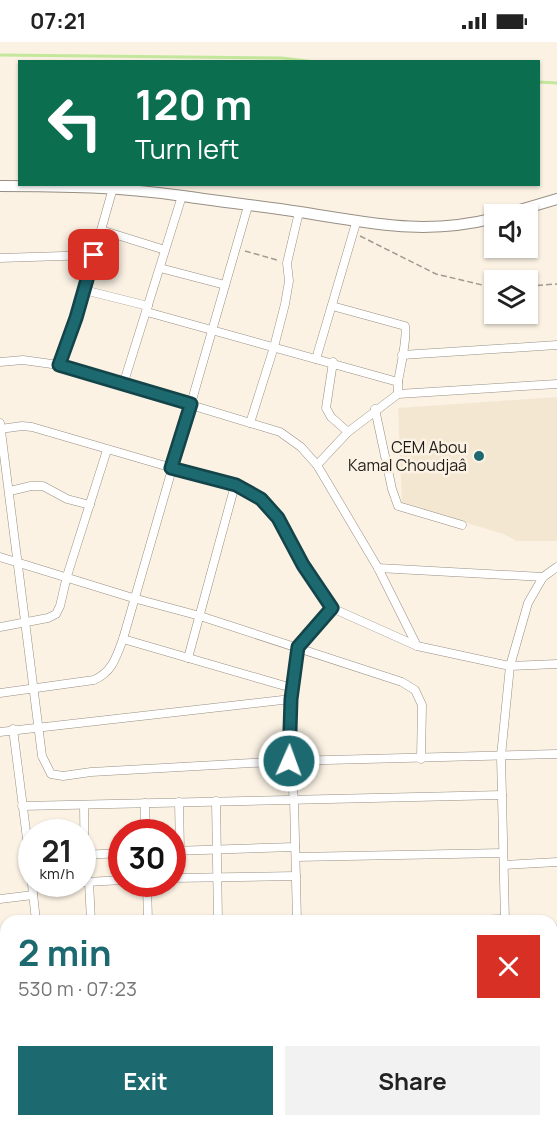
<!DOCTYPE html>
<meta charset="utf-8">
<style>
:root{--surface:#fff;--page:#f2f2f2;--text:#222;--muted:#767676;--accent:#1d6970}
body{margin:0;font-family:Manrope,sans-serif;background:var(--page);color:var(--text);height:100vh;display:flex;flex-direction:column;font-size:22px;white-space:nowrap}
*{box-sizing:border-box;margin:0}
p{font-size:20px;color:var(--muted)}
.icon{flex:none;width:33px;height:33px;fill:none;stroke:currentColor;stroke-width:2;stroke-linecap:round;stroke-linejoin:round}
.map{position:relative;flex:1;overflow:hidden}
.drawer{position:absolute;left:0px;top:873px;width:558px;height:212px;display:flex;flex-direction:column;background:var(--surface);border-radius:18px 18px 0 0;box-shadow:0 2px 4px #0004}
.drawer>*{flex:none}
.banner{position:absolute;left:18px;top:18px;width:522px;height:126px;border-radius:0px;box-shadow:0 2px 4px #0004;background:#0b6e4f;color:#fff;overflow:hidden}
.tools{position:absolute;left:484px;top:162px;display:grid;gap:12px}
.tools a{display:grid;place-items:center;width:54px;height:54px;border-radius:0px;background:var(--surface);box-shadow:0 2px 4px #0004;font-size:30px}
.speed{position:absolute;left:18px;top:777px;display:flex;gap:12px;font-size:30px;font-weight:700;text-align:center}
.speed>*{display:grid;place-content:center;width:78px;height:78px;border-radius:50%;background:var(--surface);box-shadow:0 2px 4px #0004;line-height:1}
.speed small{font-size:15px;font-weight:400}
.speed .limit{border:9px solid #d22;background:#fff;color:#111}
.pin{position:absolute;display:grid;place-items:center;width:51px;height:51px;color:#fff;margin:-26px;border-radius:12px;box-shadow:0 3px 9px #0006}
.me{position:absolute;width:66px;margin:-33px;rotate:2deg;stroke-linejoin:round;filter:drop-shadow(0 0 4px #0008)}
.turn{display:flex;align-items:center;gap:21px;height:126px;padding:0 18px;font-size:27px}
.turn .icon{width:78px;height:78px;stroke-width:2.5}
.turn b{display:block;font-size:42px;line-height:51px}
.round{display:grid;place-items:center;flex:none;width:63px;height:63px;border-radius:0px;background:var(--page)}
.headline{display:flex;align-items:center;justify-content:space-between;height:102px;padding:0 18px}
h1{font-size:36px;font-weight:700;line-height:45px;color:var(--accent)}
.primary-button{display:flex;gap:12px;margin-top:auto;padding:12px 18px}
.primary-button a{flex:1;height:69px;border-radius:0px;background:var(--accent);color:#fff;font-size:24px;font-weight:700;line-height:69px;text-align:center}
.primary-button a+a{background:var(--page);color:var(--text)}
.status{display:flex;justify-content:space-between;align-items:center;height:42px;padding:0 30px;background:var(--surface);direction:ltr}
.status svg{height:16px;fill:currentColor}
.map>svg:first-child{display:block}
.built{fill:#f4e7d2}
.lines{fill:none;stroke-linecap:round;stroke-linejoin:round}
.stream{stroke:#c3e79b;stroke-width:3}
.street-casing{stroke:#978f83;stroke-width:9}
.secondary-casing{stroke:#978f83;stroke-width:12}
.primary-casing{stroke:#9c663e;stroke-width:14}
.path{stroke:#a19a90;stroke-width:1.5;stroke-dasharray:6 3;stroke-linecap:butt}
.street{stroke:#fff;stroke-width:8}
.secondary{stroke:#fff;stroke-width:10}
.primary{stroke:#ecbb98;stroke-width:12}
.route-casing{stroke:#134449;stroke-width:15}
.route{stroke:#1d6970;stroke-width:10}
.poi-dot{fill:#1d6970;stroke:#fbf2e4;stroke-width:2}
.labels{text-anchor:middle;stroke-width:5;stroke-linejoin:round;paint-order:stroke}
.poi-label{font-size:16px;fill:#1e1b16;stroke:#fbf2e4;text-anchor:end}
</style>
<div class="status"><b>07:21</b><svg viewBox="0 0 49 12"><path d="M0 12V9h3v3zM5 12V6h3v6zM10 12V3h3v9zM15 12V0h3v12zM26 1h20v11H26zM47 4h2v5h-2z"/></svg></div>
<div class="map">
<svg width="557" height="1084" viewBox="0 0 557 1084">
<rect width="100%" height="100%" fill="#fbf2e4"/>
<g class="built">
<polygon points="557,355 557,499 517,499 503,492 402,461 398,366"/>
<rect x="236" y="1078" width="235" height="6"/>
</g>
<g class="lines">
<g class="stream">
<polyline points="0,13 282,16 315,20"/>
<polyline points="538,40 557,41"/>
</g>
<defs>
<g id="street">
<polyline points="101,188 165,208"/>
<polyline points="0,216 94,213"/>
<polyline points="160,226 225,243"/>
<polyline points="84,248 148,264"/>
<path d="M332,264L405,284C408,294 400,327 398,340"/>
<polyline points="147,270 398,340 398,352"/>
<polyline points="402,313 557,303"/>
<polyline points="316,317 356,181"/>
<polyline points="0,320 23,318 59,323 280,390 301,405 317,423 378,526 417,604 510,624 557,622"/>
<polyline points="333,320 326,366 331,375 348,390"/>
<polyline points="59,323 76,276 113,146"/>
<polyline points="123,343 182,154"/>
<polyline points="375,367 392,447 398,464 462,483"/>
<polyline points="0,381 42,714 51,732 63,734 91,730 289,719 557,712"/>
<polyline points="250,381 274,305 285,262 289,239 287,221 299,170"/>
<polyline points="0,387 22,384 32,385 248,448 269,464 277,476 303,523 332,566 417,604"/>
<polyline points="317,423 348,390 398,352 557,342"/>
<polyline points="10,449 31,444 43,444 67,457 90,463"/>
<polyline points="0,515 133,556 200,574 402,640 415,648 422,663 421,717"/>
<polyline points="378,526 543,535"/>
<polyline points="0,585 48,576 56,572 60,564 67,534 107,408"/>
<polyline points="123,597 292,646"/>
<polyline points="188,616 235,443"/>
<path d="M0,651L94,638C112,630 116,616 123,597L248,164"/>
<polyline points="13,687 32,836"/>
<polyline points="0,690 291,657"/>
<polyline points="216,759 218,879"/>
<polyline points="179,760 180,809"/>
<polyline points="84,763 85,840"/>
<polyline points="22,764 502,753"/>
<polyline points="145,790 145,761"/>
<polyline points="172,809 295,805"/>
<polyline points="82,813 122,811"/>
<polyline points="296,815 503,811"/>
<polyline points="504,823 557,820"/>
<polyline points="172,836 296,834"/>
<polyline points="87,840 122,838"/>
<polyline points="89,840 91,879"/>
<polyline points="32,842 36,879"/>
<polyline points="147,842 148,879"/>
<polyline points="0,857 33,853"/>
<polyline points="297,879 294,757 289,719 291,657 298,605 332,566"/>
<polyline points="445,879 505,877"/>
<polyline points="505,879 501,714 510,624 528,561 543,535 557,525"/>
<polyline points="552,888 557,888"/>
<polyline points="0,914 6,914"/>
<polyline points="552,953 557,953"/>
<polyline points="0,961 6,960"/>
<polyline points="145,1078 145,1084"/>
<polyline points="215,1078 216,1084"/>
</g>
<g id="secondary">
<path d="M0,144C62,144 122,145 183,154C222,160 261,164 300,170C371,181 424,194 495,176"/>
<polyline points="506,172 557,157"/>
</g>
<g id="primary">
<polyline points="552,967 557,968"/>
<polyline points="0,976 6,976"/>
<polyline points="552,978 557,978"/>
<polyline points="0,986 6,986"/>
</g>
</defs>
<use href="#street" class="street-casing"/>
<use href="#secondary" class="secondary-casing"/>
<use href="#primary" class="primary-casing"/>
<g class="path">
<polyline points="360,194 436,232 495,246"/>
<polyline points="245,209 277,218"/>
<polyline points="528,244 557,242"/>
</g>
<use href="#street" class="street"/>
<use href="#secondary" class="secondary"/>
<use href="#primary" class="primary"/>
</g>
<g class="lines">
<defs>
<polyline id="route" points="94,213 76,276 59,323 191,362 171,426 236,443 261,457 278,476 303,523 332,566 298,605 291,657 289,719"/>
</defs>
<use href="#route" class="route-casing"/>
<use href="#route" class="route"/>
</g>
<circle class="poi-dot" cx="479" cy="414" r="6"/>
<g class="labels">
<g class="poi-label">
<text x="467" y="411">CEM Abou<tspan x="467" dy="18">Kamal Choudjaâ</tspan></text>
</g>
</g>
</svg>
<div class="tools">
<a><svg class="icon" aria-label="sound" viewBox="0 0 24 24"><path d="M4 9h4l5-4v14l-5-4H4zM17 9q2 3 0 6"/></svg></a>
<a><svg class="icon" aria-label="layers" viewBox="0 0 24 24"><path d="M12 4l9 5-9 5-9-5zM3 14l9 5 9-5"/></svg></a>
</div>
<div class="speed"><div>21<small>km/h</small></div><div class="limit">30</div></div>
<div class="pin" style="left:94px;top:213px;background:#d93025"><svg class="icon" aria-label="arrive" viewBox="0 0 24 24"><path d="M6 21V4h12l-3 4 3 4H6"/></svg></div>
<svg class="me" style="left:289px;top:719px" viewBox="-20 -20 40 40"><circle r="17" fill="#1d6970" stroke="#fff" stroke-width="3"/><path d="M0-11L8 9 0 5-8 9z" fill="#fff"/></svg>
<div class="banner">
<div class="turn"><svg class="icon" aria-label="left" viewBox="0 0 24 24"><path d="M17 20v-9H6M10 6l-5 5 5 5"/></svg><div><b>120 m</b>Turn left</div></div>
</div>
<section class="drawer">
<div class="headline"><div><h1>2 min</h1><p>530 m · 07:23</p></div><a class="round" style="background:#d93025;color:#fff"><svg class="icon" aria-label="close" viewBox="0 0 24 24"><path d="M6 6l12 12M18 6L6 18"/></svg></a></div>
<div class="primary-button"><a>Exit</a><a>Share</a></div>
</section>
</div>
